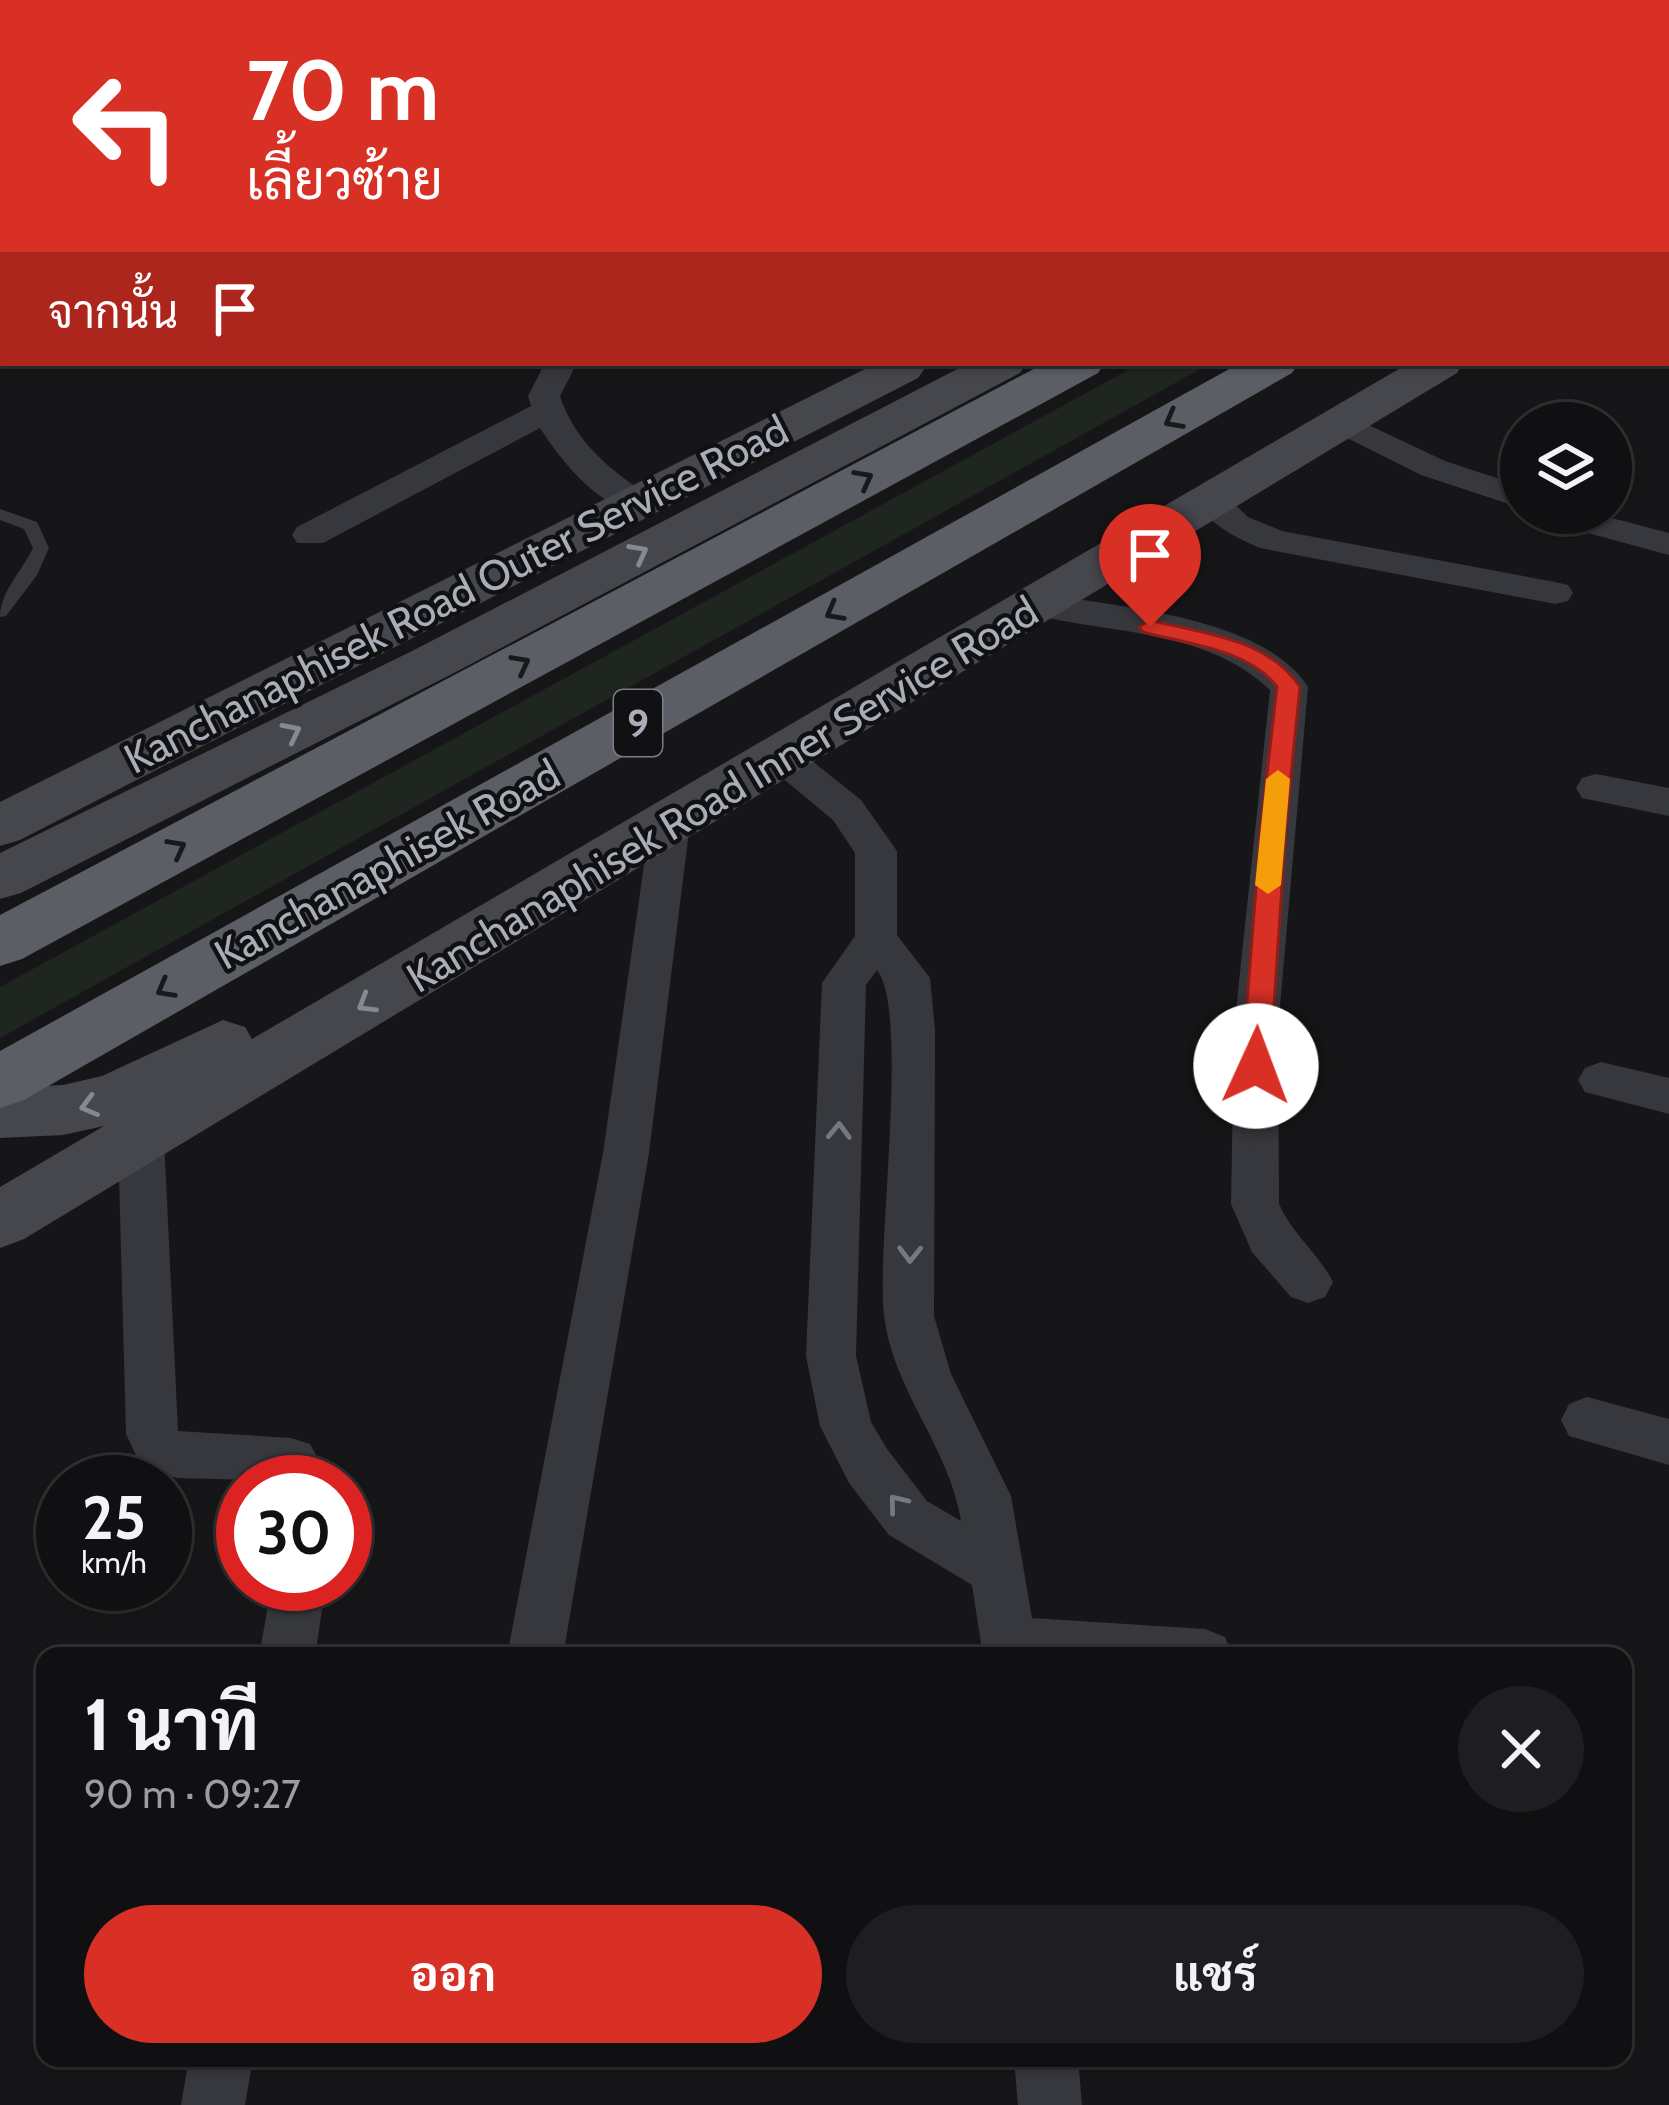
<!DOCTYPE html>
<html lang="th">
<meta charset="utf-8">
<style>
:root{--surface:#101012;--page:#1e1e20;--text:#f1f3f6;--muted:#9c9d9f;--line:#303032;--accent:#d93025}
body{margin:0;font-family:Cabin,Sarabun,sans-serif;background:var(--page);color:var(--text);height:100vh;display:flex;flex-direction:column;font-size:45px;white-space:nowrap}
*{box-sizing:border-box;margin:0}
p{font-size:39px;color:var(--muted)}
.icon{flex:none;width:66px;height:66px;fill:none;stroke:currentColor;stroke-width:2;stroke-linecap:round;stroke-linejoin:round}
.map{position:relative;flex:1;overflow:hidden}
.side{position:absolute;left:36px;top:1647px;width:1596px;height:420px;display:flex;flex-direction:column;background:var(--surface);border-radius:24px;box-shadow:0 3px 9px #0004,0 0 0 3px var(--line)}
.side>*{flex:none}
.guide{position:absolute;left:0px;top:0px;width:1671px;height:366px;box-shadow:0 3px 9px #0004,0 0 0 3px var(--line);background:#d93025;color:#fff;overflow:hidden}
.tools{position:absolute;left:1500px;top:402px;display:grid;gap:24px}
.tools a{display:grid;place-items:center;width:132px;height:132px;border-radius:50%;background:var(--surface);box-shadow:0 3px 9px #0004,0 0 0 3px var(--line);font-size:60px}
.speed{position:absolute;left:36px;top:1455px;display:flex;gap:24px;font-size:60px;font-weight:700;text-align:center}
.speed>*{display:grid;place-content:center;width:156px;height:156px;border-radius:50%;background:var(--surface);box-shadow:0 3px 9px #0004,0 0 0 3px var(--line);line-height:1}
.speed small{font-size:30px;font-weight:400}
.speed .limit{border:18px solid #d22;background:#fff;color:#111}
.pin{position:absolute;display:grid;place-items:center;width:102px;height:102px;color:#fff;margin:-123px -51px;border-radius:50% 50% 50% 0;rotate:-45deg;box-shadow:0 0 12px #0007}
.pin .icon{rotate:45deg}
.me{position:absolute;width:132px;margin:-66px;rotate:2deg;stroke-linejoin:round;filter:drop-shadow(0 0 9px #0008)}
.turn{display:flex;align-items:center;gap:42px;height:252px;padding:0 48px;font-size:54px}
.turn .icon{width:156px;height:156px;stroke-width:2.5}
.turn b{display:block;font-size:84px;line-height:102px}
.then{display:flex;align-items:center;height:114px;padding:0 48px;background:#0003;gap:24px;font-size:45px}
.round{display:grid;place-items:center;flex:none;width:126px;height:126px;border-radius:63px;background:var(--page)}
.head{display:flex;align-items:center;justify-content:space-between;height:204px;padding:0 48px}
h1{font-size:72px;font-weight:700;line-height:90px}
.primary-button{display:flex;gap:24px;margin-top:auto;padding:24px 48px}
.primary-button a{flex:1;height:138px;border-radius:72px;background:var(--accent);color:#fff;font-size:48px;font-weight:700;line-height:138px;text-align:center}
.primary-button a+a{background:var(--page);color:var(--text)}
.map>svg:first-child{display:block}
.green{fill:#1e261f}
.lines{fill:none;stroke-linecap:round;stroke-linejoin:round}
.service{fill:#37383d;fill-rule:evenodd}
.minor{fill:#37383d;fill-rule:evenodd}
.secondary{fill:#45474d;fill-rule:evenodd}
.trunk{fill:#5b5e65;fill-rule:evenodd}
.oneway{stroke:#18191b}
.oneway2{stroke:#858993}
.oneway3{stroke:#757881}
.route{fill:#d93025;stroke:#8d1f18;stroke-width:3}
.slow{fill:#f59e0b}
.labels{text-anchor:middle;stroke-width:9;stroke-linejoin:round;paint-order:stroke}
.shield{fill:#111113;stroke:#7b7e86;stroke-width:3}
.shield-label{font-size:39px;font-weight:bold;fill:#a8adb8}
.street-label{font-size:42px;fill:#a8adb8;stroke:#111113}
</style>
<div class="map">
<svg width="1669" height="2105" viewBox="0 0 1669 2105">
<rect width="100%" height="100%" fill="#161618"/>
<polygon class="green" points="1141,363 1211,363 0,1038 0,987"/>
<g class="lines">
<g class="service">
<polygon points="1025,0 1037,0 1036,3 1024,3"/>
<polygon points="1439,0 1452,0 1437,3"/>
<polygon points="1558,0 1573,0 1576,3 1561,3"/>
<rect x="1668" y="232" width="1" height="9"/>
<rect x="1668" y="323" width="1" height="9"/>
<path d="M0,509L37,522L49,548L37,575L6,616L0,617C0,592 22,571 33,548L24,529L0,520Z"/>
</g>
<g class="minor">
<polygon points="854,0 880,0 881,3 855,3"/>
<path d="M545,363H577L560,396C575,442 609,469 648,495L653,502L648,509C606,520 560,459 540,428L323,543H297L292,535L297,527L531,406L528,396Z"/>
<polygon points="1341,412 1445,461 1521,486 1521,508 1421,475 1329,429 1324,422"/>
<path d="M1212,491L1224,494L1248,517L1282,531L1555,582L1568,585L1573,593L1568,601L1555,604L1260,548C1232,536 1213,526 1195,501L1200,494Z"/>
<polygon points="1534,513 1593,513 1669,533 1669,555 1540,520"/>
<path d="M1039,593C1116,607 1263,616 1308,687L1278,1029L1279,1204C1292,1234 1318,1253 1333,1282L1325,1297L1308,1303L1291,1297L1252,1252L1231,1204L1234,1029L1270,690C1206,628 1106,634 1026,613L1021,605L1026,597Z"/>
<path d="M782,744L796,748L861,800L897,851V935L930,978L935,1030L934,1316L951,1374L1011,1496L1032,1618L1205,1629L1225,1637L1233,1656H983L972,1585L889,1535L849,1483L820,1426L806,1356L822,983L855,936V853L833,820L768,766L762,757L768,748ZM877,970C910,1012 876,1247 884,1315C892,1389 950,1448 961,1521L927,1501L887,1449L871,1422L856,1356L866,985Z"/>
<polygon points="1596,774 1669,788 1669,816 1582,798 1576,788 1582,778"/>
<polygon points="670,809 684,813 690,823 649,1153 563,1656 507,1656 603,1153 650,823 656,813"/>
<polygon points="1601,1062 1669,1078 1669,1114 1585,1092 1578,1080 1585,1068"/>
<polygon points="141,1121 157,1126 164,1139 178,1431 291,1438 310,1444 331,1482 177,1478 142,1468 126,1434 118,1139 125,1126"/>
<polygon points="1587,1397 1669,1419 1669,1465 1569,1436 1561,1420 1569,1404"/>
<polygon points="272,1584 326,1584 315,1656 259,1656"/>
<polygon points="189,2058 253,2058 245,2105 181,2105"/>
<polygon points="1014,2058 1078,2058 1082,2105 1018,2105"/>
</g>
<g class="secondary">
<polygon points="1631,0 1669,0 1669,3 1629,3"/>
<rect x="1668" y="210" width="1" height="26"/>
<polygon points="877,363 921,363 925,368 918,378 20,840 0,846 0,802"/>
<polygon points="969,363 1027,363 1020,373 452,674 21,893 0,899 0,853 414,650"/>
<polygon points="1409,363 1464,363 1457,373 24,1239 0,1248 0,1187 104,1126 63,1135 0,1138 0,1088 63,1085 102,1076 223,1020 245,1027 252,1039"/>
</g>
<g class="trunk">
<polygon points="1669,38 1669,62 1668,63 1668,39"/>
<polygon points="1669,130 1669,155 1668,155 1668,130"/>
<polygon points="1045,363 1105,363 1098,373 22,959 0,966 0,915"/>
<polygon points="1240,363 1299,363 1292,373 24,1100 0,1108 0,1051"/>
</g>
</g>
<defs><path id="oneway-chevron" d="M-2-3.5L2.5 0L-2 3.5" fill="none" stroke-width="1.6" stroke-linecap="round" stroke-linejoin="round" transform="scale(3)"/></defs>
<g class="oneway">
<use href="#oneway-chevron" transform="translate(1173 420) rotate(151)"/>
<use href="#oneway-chevron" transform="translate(864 479) rotate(-28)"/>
<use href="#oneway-chevron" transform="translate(834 612) rotate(151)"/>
<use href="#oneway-chevron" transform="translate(521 664) rotate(-28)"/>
<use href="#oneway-chevron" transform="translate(177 848) rotate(-28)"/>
<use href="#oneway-chevron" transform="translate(165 989) rotate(151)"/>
</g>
<g class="oneway2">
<use href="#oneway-chevron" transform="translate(639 553) rotate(-28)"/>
<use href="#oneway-chevron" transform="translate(292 732) rotate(-27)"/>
<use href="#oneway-chevron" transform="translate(366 1004) rotate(149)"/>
<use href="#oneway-chevron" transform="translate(89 1106) rotate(165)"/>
</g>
<g class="oneway3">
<use href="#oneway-chevron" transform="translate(839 1131) rotate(-88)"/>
<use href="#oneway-chevron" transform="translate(910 1254) rotate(91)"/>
<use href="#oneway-chevron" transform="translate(897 1503) rotate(-129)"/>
</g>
<path class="route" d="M1150,620C1204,634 1268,638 1300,687L1286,825L1270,1066L1256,1076L1242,1066L1261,825L1277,687C1249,649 1186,644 1143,632L1139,627Z"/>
<polygon class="slow" points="1278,770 1290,779 1281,885 1268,894 1255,885 1266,779"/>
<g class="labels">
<rect class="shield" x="614" y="690" width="48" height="66" rx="9"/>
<g class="shield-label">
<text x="638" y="737">9</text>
</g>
<g class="street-label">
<text transform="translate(456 594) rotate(-27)" y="15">Kanchanaphisek Road Outer Service Road</text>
<text transform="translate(722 794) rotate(-31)" y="15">Kanchanaphisek Road Inner Service Road</text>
<text transform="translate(387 864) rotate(-29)" y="15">Kanchanaphisek Road</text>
</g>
</g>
</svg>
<div class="tools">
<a><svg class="icon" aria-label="layers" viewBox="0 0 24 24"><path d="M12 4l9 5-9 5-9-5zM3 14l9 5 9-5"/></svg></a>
</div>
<div class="speed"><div>25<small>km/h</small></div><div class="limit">30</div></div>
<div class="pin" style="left:1150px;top:627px;background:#d93025"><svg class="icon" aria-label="arrive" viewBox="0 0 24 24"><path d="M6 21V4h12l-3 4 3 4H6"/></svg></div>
<svg class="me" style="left:1256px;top:1066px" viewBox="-20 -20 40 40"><circle r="19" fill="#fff"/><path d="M0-13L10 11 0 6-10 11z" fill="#d93025"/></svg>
<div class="guide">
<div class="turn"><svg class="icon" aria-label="left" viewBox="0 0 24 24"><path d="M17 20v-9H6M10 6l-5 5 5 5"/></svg><div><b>70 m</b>เลี้ยวซ้าย</div></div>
<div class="then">จากนั้น<svg class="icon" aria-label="arrive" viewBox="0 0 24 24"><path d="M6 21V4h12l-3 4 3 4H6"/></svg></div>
</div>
<section class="side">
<div class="head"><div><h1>1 นาที</h1><p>90 m · 09:27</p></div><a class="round"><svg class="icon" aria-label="close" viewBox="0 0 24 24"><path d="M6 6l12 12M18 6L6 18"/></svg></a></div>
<div class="primary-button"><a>ออก</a><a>แชร์</a></div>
</section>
</div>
